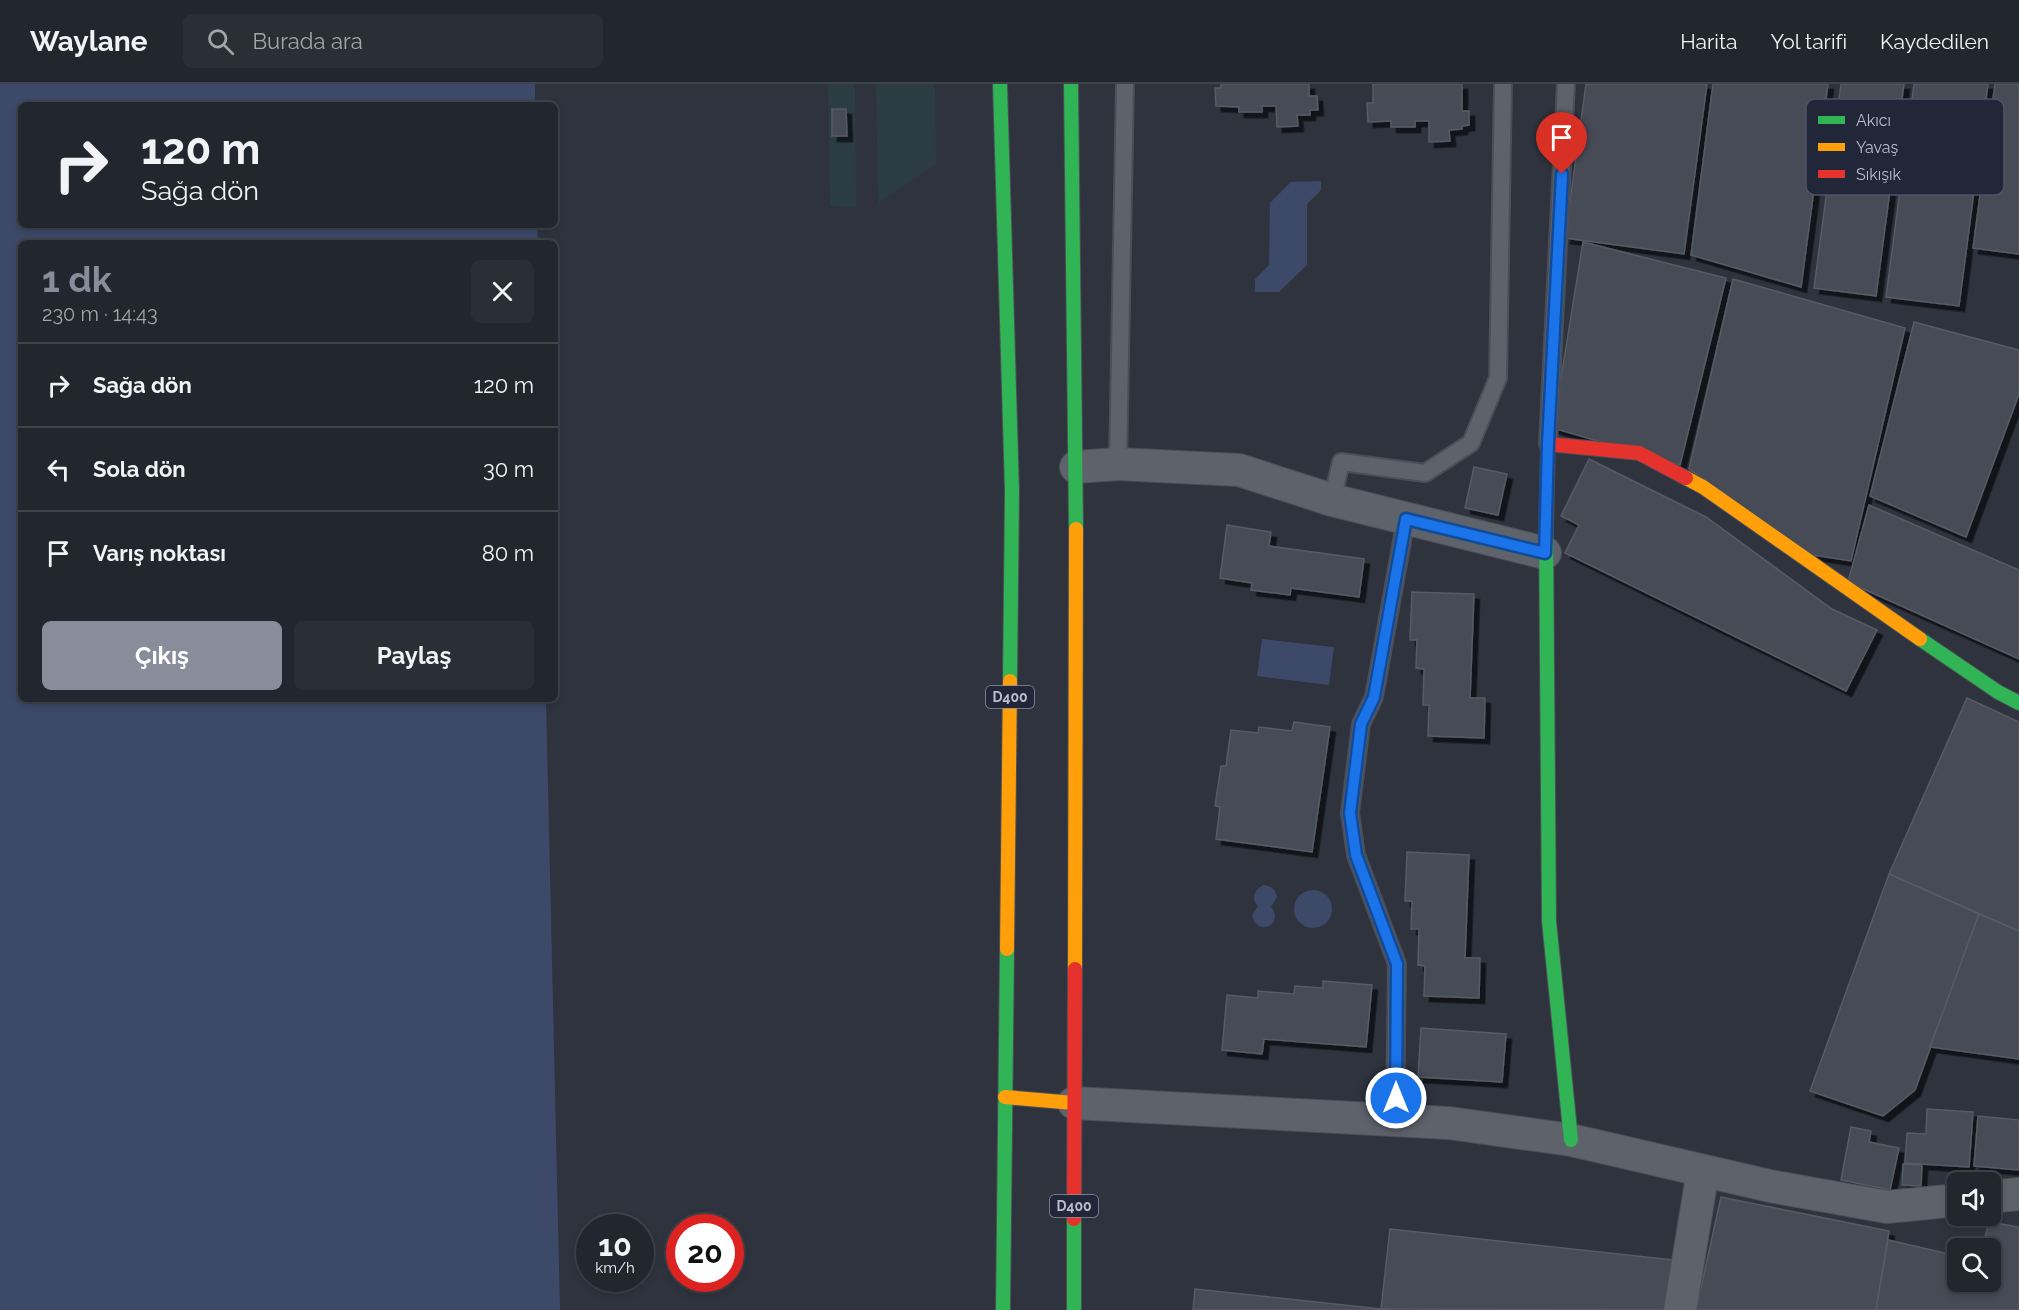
<!DOCTYPE html>
<html lang="tr">
<meta charset="utf-8">
<style>
:root{--surface:#22262e;--page:#2a2e36;--text:#f1f3f6;--muted:#a2a5aa;--line:#3f434a;--accent:#898d9b}
body{margin:0;font-family:Raleway,sans-serif;background:var(--page);color:var(--text);height:100vh;display:flex;flex-direction:column;font-size:22px;white-space:nowrap}
*{box-sizing:border-box;margin:0}
p{font-size:20px;color:var(--muted)}
.icon{flex:none;width:33px;height:33px;fill:none;stroke:currentColor;stroke-width:2;stroke-linecap:round;stroke-linejoin:round}
.map{position:relative;flex:1;overflow:hidden}
.drawer{position:absolute;left:18px;top:156px;width:540px;height:462px;display:flex;flex-direction:column;background:var(--surface);border-radius:9px;box-shadow:0 3px 9px #0003,0 0 0 2px var(--line)}
.drawer>*{flex:none}
.guide{position:absolute;left:18px;top:18px;width:540px;height:126px;border-radius:9px;box-shadow:0 3px 9px #0003,0 0 0 2px var(--line);background:#22262e;color:var(--text);overflow:hidden}
.buttons{position:absolute;left:1947px;top:1088px;display:grid;gap:12px}
.buttons a{display:grid;place-items:center;width:54px;height:54px;border-radius:9px;background:var(--surface);box-shadow:0 3px 9px #0003,0 0 0 2px var(--line);font-size:30px}
.speed{position:absolute;left:576px;top:1130px;display:flex;gap:12px;font-size:30px;font-weight:700;text-align:center}
.speed>*{display:grid;place-content:center;width:78px;height:78px;border-radius:50%;background:var(--surface);box-shadow:0 3px 9px #0003,0 0 0 2px var(--line);line-height:1}
.speed small{font-size:15px;font-weight:400}
.speed .limit{border:9px solid #d22;background:#fff;color:#111}
.pin{position:absolute;display:grid;place-items:center;width:51px;height:51px;color:#fff;margin:-62px -26px;border-radius:50% 50% 50% 0;rotate:-45deg;box-shadow:0 0 6px #0007}
.pin .icon{rotate:45deg}
.me{position:absolute;width:66px;margin:-33px;rotate:0deg;stroke-linejoin:round;filter:drop-shadow(0 0 4px #0008)}
.turn{display:flex;align-items:center;gap:21px;height:126px;padding:0 24px;font-size:27px}
.turn .icon{width:78px;height:78px;stroke-width:2.5}
.turn b{display:block;font-size:42px;line-height:51px}
.round{display:grid;place-items:center;flex:none;width:63px;height:63px;border-radius:9px;background:var(--page)}
.overview{display:flex;align-items:center;justify-content:space-between;height:102px;padding:0 24px}
h1{font-size:36px;font-weight:700;line-height:45px;color:var(--accent)}
.action{display:flex;gap:12px;margin-top:auto;padding:12px 24px}
.action a{flex:1;height:69px;border-radius:9px;background:var(--accent);color:#fff;font-size:24px;font-weight:700;line-height:69px;text-align:center}
.action a+a{background:var(--page);color:var(--text)}
ul{padding:0;list-style:none}
li{display:flex;align-items:center;gap:18px;height:84px;padding:0 24px;border-top:2px solid var(--line)}
li div{flex:1}
li b{display:block;font-size:22px}
li em{font-style:normal}
header{display:flex;align-items:center;gap:36px;box-sizing:border-box;height:84px;padding:0 30px;background:var(--surface);border-bottom:2px solid var(--line)}
header strong{font-size:28px}
nav{display:flex;gap:33px;margin-inline-start:auto;font-size:21px}
.search{width:420px;height:54px;background:var(--page);display:flex;align-items:center;gap:15px;box-sizing:border-box;padding:0 21px;border-radius:9px;color:var(--muted);font-size:22px}
.map>svg:first-child{display:block}
.green{fill:#2b3d43}
.water{fill:#3d4968}
.building{fill:#474b54;stroke:#575b65;stroke-width:1.5;filter:url(#shadow)}
.lines{fill:none;stroke-linecap:round;stroke-linejoin:round}
.lane-casing{stroke:#4b4e56;stroke-width:20}
.street-casing{stroke:#4b4e56;stroke-width:34}
.fast-casing{stroke:#4b4e56;stroke-width:16}
.slow-casing{stroke:#4b4e56;stroke-width:16}
.jam-casing{stroke:#4b4e56;stroke-width:16}
.lane{stroke:#5e626b;stroke-width:16}
.street{stroke:#5e626b;stroke-width:32}
.fast{stroke:#30b455;stroke-width:14}
.slow{stroke:#ff9f0a;stroke-width:14}
.jam{stroke:#e5322d;stroke-width:14}
.route-casing{stroke:#114b97;stroke-width:15}
.route{stroke:#1a73e8;stroke-width:10}
.labels{text-anchor:middle;stroke-width:6;stroke-linejoin:round;paint-order:stroke}
.shield{fill:#212739;stroke:#8c91a1;stroke-width:1.5}
.shield-label{font-size:14px;font-weight:bold;fill:#babecd}
.key{fill:#212739;stroke:#4f5465;stroke-width:1.5}
.key-label{font-size:16px;fill:#babecd}
</style>
<header>
<strong>Waylane</strong>
<div class="search"><svg class="icon" aria-label="search" viewBox="0 0 24 24"><circle cx="10" cy="10" r="6"/><path d="M15 15l6 6"/></svg>Burada ara</div>
<nav><a>Harita</a><a>Yol tarifi</a><a>Kaydedilen</a></nav>
</header>
<div class="map">
<svg width="2019" height="1226" viewBox="0 0 2019 1226">
<defs>
<filter id="shadow"><feDropShadow dx="5.5" dy="5.5" stdDeviation="0" flood-color="#0009"/></filter>
</defs>
<rect width="100%" height="100%" fill="#2e333e"/>
<g class="green">
<polygon points="828,0 855,0 856,123 830,122"/>
<polygon points="876,0 935,0 936,80 878,119"/>
</g>
<g class="water">
<polygon points="0,0 535,0 535,21 21,21 21,141 537,141 538,159 21,159 21,615 546,615 560,1226 0,1226"/>
<polygon points="1321,97 1321,106 1307,120 1307,181 1279,208 1255,208 1255,195 1269,181 1270,119 1291,98"/>
<polygon points="1262,555 1334,563 1329,601 1257,592"/>
<path d="M1263,801C1272,802 1275,805 1277,813L1271,823C1285,839 1258,855 1252,831L1258,822C1250,814 1255,806 1263,801Z"/>
<circle cx="1313" cy="825" r="19"/>
</g>
<g class="building">
<polygon points="1221,0 1309,0 1309,12 1317,12 1318,26 1310,26 1310,31 1297,31 1298,42 1277,43 1276,22 1262,22 1262,28 1239,28 1239,23 1216,22 1215,4 1221,4"/>
<polygon points="1373,0 1462,0 1462,27 1469,27 1469,41 1462,42 1462,45 1449,46 1450,57 1429,58 1429,37 1415,37 1415,43 1391,43 1391,37 1368,38 1367,19 1373,19"/>
<polygon points="1586,0 1707,0 1684,170 1565,154"/>
<polygon points="1713,0 1828,0 1801,203 1691,171"/>
<polygon points="1841,0 1904,0 1876,212 1814,204"/>
<polygon points="1914,0 1988,0 1959,222 1886,213"/>
<polygon points="1995,0 2019,0 2019,170 1973,164"/>
<polygon points="832,25 846,25 847,52 832,52"/>
<polygon points="1583,158 1726,194 1680,381 1553,344"/>
<polygon points="1733,195 1905,244 1851,477 1807,470 1689,385"/>
<polygon points="1914,238 2019,266 2019,310 1966,453 1870,412"/>
<polygon points="1589,375 1706,433 1832,525 1877,546 1846,607 1565,469 1579,441 1561,432"/>
<polygon points="1474,383 1507,390 1498,431 1465,424"/>
<polygon points="1869,421 2019,486 2019,575 1848,498"/>
<polygon points="1227,441 1271,448 1269,462 1364,475 1359,513 1291,504 1290,511 1251,506 1252,499 1220,494"/>
<polygon points="1412,508 1474,510 1470,614 1485,614 1484,654 1428,652 1429,621 1423,621 1424,585 1416,584 1417,556 1410,556"/>
<polygon points="1967,614 2019,638 2019,847 1889,790"/>
<polygon points="1294,638 1330,643 1312,768 1216,755 1220,723 1215,722 1221,682 1226,682 1231,646 1258,649 1259,643 1292,647"/>
<polygon points="1407,768 1469,771 1465,874 1480,874 1479,914 1424,912 1425,882 1418,881 1419,845 1411,845 1412,817 1405,817"/>
<polygon points="1889,790 1979,830 1915,1006 1883,1032 1810,1007"/>
<polygon points="1979,830 2019,847 2019,975 1930,963"/>
<polygon points="1323,897 1372,901 1366,963 1264,955 1262,970 1222,966 1227,911 1258,914 1258,907 1294,910 1295,902 1323,904"/>
<polygon points="1421,944 1506,950 1502,998 1418,993"/>
<polygon points="1927,1025 1973,1028 1969,1083 1905,1079 1907,1049 1926,1050"/>
<polygon points="1978,1032 2019,1036 2019,1086 1974,1082"/>
<polygon points="1851,1043 1871,1047 1869,1058 1899,1064 1890,1106 1841,1096"/>
<polygon points="1903,1080 1922,1081 1921,1102 1902,1101"/>
<polygon points="1721,1113 1889,1147 1876,1226 1696,1226"/>
<polygon points="1989,1138 2019,1143 2019,1226 1876,1226 1888,1156 1958,1172 1958,1197 1990,1197 1990,1164 1982,1164"/>
<polygon points="1390,1145 1673,1176 1668,1226 1381,1225"/>
<polygon points="1195,1205 1381,1225 1391,1226 1193,1226"/>
</g>
<g class="lines">
<defs>
<g id="lane">
<polyline points="1548,360 1566,0"/>
<polyline points="1118,380 1125,0"/>
<polyline points="1332,416 1341,378 1425,389 1471,359 1498,294 1503,0"/>
<polyline points="1395,1036 1397,880 1356,771 1350,729 1361,640 1374,613 1406,435"/>
</g>
<g id="street">
<polyline points="1076,383 1118,380 1239,386 1332,416 1545,469"/>
<polyline points="1074,1019 1449,1039 1571,1056 1770,1102 1887,1123 1958,1116"/>
<polyline points="1990,1113 2019,1110"/>
<polyline points="1680,1226 1703,1087"/>
</g>
<g id="fast">
<polyline points="1000,0 1012,407 1010,597"/>
<polyline points="1071,0 1076,445"/>
<polyline points="1546,446 1549,837 1571,1056"/>
<polyline points="1920,555 1998,608 2019,619"/>
<polyline points="1003,1226 1007,865"/>
<polyline points="1074,1226 1074,1135"/>
</g>
<g id="slow">
<polyline points="1686,394 1703,403 1920,555"/>
<polyline points="1007,865 1010,597"/>
<polyline points="1075,885 1076,445"/>
<polyline points="1005,1013 1074,1019"/>
</g>
<g id="jam">
<polyline points="1546,446 1548,360 1639,369 1686,394"/>
<polyline points="1074,1135 1075,885"/>
</g>
</defs>
<use href="#lane" class="lane-casing"/>
<use href="#street" class="street-casing"/>
<use href="#fast" class="fast-casing"/>
<use href="#slow" class="slow-casing"/>
<use href="#jam" class="jam-casing"/>
<use href="#lane" class="lane"/>
<use href="#street" class="street"/>
<use href="#fast" class="fast"/>
<use href="#slow" class="slow"/>
<use href="#jam" class="jam"/>
</g>
<g class="lines">
<defs>
<polyline id="route" points="1396,1014 1397,880 1356,771 1350,729 1361,640 1374,613 1406,435 1545,469 1548,360 1562,90"/>
</defs>
<use href="#route" class="route-casing"/>
<use href="#route" class="route"/>
</g>
<g class="labels">
<g class="shield">
<rect x="986" y="602" width="48" height="22" rx="4.5"/>
<rect x="1050" y="1111" width="48" height="22" rx="4.5"/>
</g>
<g class="shield-label">
<text x="1010" y="618">D400</text>
<text x="1074" y="1127">D400</text>
</g>
</g>
<rect x="1806" y="15" width="198" height="96" rx="9" class="key"/>
<rect x="1818" y="32" width="27" height="8" fill="#30b455"/>
<rect x="1818" y="59" width="27" height="8" fill="#ff9f0a"/>
<rect x="1818" y="86" width="27" height="8" fill="#e5322d"/>
<g class="key-label">
<text x="1856" y="42">Akıcı</text>
<text x="1856" y="69">Yavaş</text>
<text x="1856" y="96">Sıkışık</text>
</g>
</svg>
<div class="buttons">
<a><svg class="icon" aria-label="sound" viewBox="0 0 24 24"><path d="M4 9h4l5-4v14l-5-4H4zM17 9q2 3 0 6"/></svg></a>
<a><svg class="icon" aria-label="search" viewBox="0 0 24 24"><circle cx="10" cy="10" r="6"/><path d="M15 15l6 6"/></svg></a>
</div>
<div class="speed"><div>10<small>km/h</small></div><div class="limit">20</div></div>
<div class="pin" style="left:1562px;top:90px;background:#d93025"><svg class="icon" aria-label="arrive" viewBox="0 0 24 24"><path d="M6 21V4h12l-3 4 3 4H6"/></svg></div>
<svg class="me" style="left:1396px;top:1014px" viewBox="-20 -20 40 40"><circle r="17" fill="#1a73e8" stroke="#fff" stroke-width="3"/><path d="M0-11L8 9 0 5-8 9z" fill="#fff"/></svg>
<div class="guide">
<div class="turn"><svg class="icon" aria-label="right" viewBox="0 0 24 24"><path d="M7 20v-9h11M14 6l5 5-5 5"/></svg><div><b>120 m</b>Sağa dön</div></div>
</div>
<section class="drawer">
<div class="overview"><div><h1>1 dk</h1><p>230 m · 14:43</p></div><a class="round"><svg class="icon" aria-label="close" viewBox="0 0 24 24"><path d="M6 6l12 12M18 6L6 18"/></svg></a></div>
<ul>
<li><svg class="icon" aria-label="right" viewBox="0 0 24 24"><path d="M7 20v-9h11M14 6l5 5-5 5"/></svg><div><b>Sağa dön</b></div><em>120 m</em></li>
<li><svg class="icon" aria-label="left" viewBox="0 0 24 24"><path d="M17 20v-9H6M10 6l-5 5 5 5"/></svg><div><b>Sola dön</b></div><em>30 m</em></li>
<li><svg class="icon" aria-label="arrive" viewBox="0 0 24 24"><path d="M6 21V4h12l-3 4 3 4H6"/></svg><div><b>Varış noktası</b></div><em>80 m</em></li>
</ul>
<div class="action"><a>Çıkış</a><a>Paylaş</a></div>
</section>
</div>
